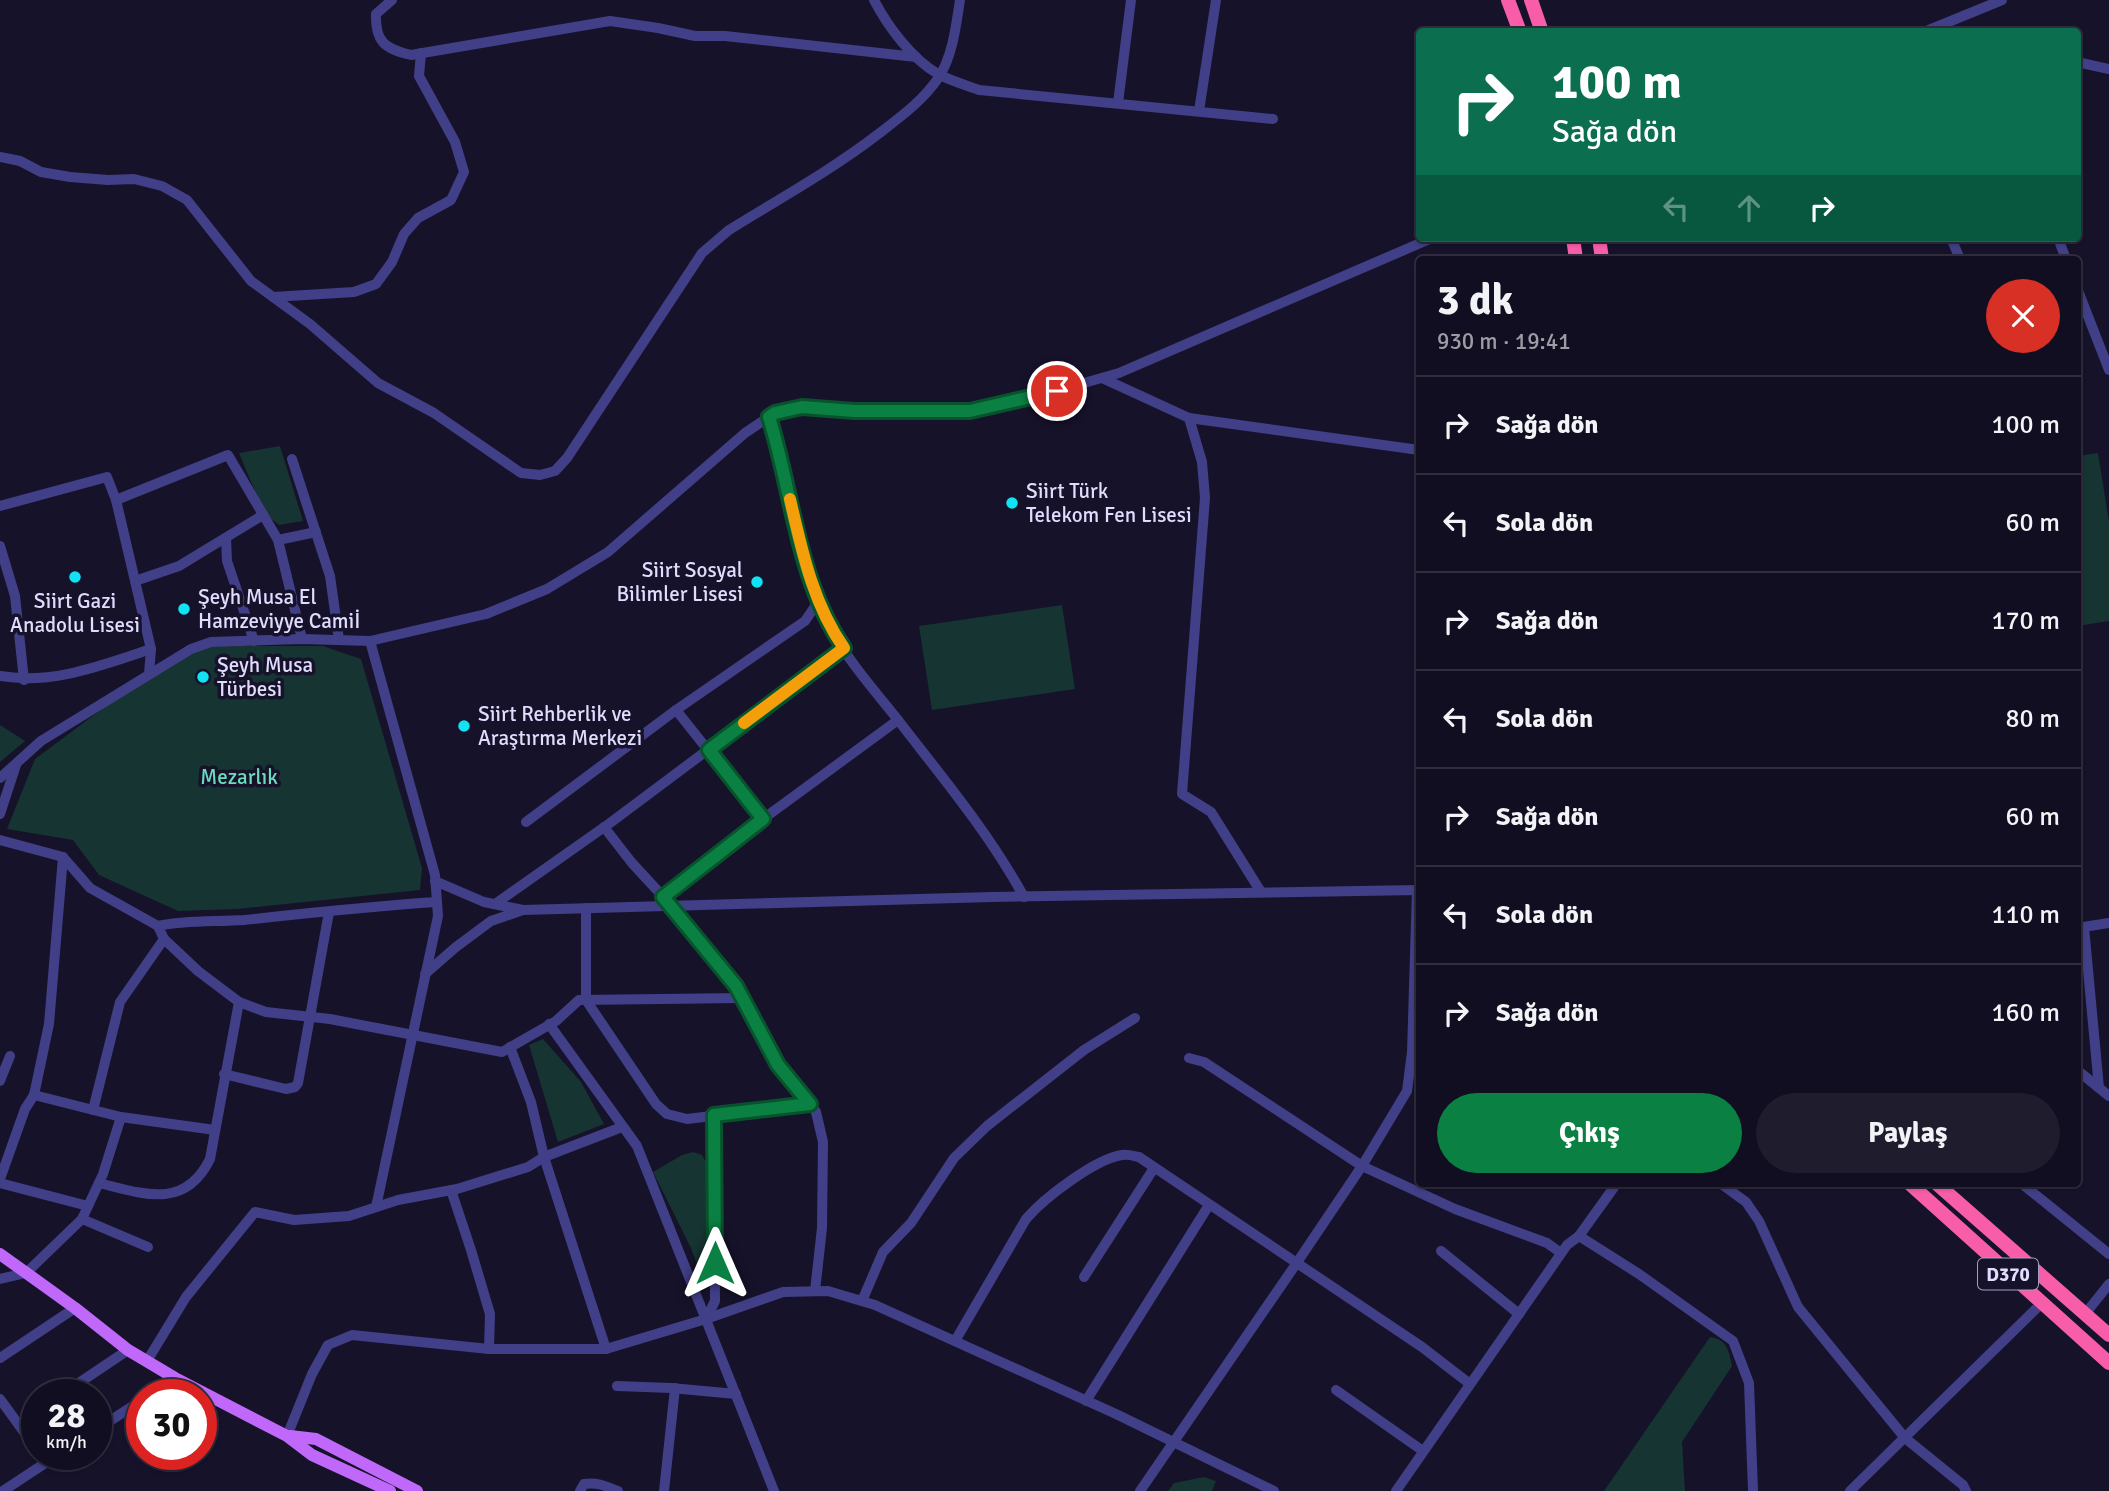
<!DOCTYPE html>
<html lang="tr">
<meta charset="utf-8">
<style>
:root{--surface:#100e20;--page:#1e1c2d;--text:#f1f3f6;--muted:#9c9ca5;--line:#302e3e;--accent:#0b8043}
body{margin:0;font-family:Signika,sans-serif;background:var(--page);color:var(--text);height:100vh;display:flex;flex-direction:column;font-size:26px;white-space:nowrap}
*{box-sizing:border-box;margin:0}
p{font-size:23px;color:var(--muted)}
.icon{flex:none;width:38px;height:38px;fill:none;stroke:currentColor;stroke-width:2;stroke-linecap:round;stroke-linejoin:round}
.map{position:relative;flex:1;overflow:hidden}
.drawer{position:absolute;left:1416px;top:256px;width:665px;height:931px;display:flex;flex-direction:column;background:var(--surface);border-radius:7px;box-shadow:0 2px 5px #0004,0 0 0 2px var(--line)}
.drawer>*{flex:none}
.banner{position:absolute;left:1416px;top:28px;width:665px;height:214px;border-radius:7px;box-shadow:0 2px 5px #0004,0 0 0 2px var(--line);background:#0b6e4f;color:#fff;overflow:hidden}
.speed{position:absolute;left:21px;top:1379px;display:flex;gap:14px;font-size:35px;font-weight:700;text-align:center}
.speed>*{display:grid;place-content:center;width:91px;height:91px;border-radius:50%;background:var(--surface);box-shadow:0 2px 5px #0004,0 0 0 2px var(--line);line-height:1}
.speed small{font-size:18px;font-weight:400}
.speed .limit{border:10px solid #d22;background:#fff;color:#111}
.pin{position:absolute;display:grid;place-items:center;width:60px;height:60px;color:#fff;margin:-30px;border:4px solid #fff;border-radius:50%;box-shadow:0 2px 7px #0007}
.me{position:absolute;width:77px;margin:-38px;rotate:0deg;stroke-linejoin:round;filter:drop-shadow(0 0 5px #0008)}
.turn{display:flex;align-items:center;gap:24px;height:147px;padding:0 21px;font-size:32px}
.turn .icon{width:91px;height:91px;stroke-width:2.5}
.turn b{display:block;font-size:49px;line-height:60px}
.lanes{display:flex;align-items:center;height:66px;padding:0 21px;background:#0003;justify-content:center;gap:35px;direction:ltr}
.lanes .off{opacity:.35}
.round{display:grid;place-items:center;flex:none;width:74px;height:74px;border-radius:37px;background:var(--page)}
.summary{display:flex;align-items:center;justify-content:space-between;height:119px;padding:0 21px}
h1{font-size:42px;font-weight:700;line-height:52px}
.button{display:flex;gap:14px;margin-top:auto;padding:14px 21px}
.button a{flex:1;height:80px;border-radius:42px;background:var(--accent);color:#fff;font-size:28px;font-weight:700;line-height:80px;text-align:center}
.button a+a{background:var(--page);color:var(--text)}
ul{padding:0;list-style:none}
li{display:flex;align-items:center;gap:21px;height:98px;padding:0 21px;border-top:2px solid var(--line)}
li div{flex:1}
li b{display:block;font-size:26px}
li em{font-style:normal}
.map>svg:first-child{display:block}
.green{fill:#153432}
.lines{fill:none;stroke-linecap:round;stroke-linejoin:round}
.minor{stroke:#413f87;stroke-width:10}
.major{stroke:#c068f9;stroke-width:12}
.highway{stroke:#f85daa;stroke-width:14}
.route-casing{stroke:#07532c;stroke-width:18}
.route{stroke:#0b8043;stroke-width:12}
.slow{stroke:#f59e0b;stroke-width:12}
.poi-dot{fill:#11e3f5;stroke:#16122a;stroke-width:2.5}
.labels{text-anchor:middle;stroke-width:7;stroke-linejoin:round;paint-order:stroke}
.shield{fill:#16122a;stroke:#a39fbe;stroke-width:2}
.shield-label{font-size:19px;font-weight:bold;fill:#dfdcfe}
.poi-label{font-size:21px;fill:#dfdcfe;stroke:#16122a;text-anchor:start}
.park-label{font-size:21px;fill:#6adcbd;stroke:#16122a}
</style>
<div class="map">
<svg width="2109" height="1491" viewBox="0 0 2109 1491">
<rect width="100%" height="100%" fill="#16122a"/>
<g class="green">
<polygon points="280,446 303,521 279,525 264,513 239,453"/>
<polygon points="2098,453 2109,522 2109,621 2077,626 2077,456"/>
<polygon points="1062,605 1075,689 932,710 919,626"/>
<polygon points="208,646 323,646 361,659 422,868 420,890 238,909 178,911 99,875 73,840 7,829 35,759 149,674"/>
<polygon points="0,725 25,741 0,762"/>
<polygon points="543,1039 581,1082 604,1124 558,1142 529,1045"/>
<polygon points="693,1152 702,1155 706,1162 706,1268 700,1273 691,1248 653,1172 682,1155"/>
<path d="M1710,1337C1727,1339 1729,1351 1732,1366L1682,1442L1685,1491H1604Z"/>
<polygon points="1204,1477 1216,1481 1212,1491 1168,1491 1174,1483"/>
</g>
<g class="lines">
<g class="minor">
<path d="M392,0L376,14C375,42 385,49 411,55L610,21L658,28L695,36H725L916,57"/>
<path d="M874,0C888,27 912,59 938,74C951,81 966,85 979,90L1273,119"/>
<polyline points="1924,32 2002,0"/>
<polyline points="2077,62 2109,69"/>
<polyline points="1118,103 1131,0"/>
<polyline points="1199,111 1216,0"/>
<path d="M0,157L20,161L41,172L70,177L108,180L134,179L162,186L187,200L251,281L310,324L378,383L434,413L521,473L540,475L555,471L567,458L702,253L729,230C779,199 830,171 877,135C899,118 923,101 939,77C953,55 956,25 960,0"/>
<polyline points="1951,238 1960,259"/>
<polyline points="2058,238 2066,259"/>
<polyline points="2077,288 2109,370"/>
<polyline points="273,297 354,292 376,284 392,262 404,234 418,218 451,200 464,172 455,142 419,76 421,53"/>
<polyline points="1102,378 1189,418 1202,462 1205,498 1182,794 1211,812 1261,892"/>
<path d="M769,417C791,487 795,566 832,631C850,663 875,691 898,720C942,777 989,833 1024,897"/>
<polyline points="1189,418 1419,450"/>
<polyline points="292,459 330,576 339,640"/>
<polyline points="116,500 151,649 149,674"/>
<polyline points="0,506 107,477 116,500 228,455 278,540 302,639"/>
<polyline points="226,538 227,561 254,641"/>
<polyline points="278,540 316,532"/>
<polyline points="0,546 15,596 24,680"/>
<polyline points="135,581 179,566 263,515"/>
<polyline points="370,641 435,875 438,916 376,1207"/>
<path d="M0,676C53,685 102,665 151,649"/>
<polyline points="676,710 763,819"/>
<polyline points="0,778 41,741 191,649 211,642 302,639 370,641 486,614 547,589 608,552 745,433 775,413 802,407 854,411 970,411 1035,397 1119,373 1432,238"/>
<polyline points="0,814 16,765"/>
<polyline points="526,822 676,710 805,621 818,602"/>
<polyline points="604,827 632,863 681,916 736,986 778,1065 799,1088 816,1112 823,1142 822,1228 815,1291"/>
<polyline points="0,840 63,857 90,888 158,926 164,939 198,971 239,1002 266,1012 330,1019 502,1052 556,1021 579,1000 742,998"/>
<polyline points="663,897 763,819 898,720"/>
<polyline points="495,904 610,823 844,648"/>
<polyline points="586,908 586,1000 656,1104 667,1114 687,1119 810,1104"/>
<polyline points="523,910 992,897 1419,890"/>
<path d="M158,926C186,920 215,922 244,920C308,913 372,906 437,902"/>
<polyline points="2084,927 2099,1088"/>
<polyline points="2077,928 2109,923"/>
<polyline points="425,974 456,947 491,921 523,910 484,902 435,881"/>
<polyline points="549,1024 637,1146 774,1491"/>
<polyline points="510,1047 531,1102 544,1157 606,1349"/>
<polyline points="1189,1058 1204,1062 1362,1166 1455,1209 1547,1243 1561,1253"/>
<polyline points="2077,1070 2109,1096"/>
<polyline points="224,1074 286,1089 295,1087 298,1083 329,912"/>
<polyline points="0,1081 10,1056"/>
<polyline points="34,1095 121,1117 215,1130"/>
<polyline points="93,1110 120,1002 164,939"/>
<polyline points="0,1179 25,1109 34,1095 49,1024 63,857"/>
<polyline points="0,1183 88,1206"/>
<path d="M99,1183C143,1194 185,1210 210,1159L239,1002"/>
<polyline points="1720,1183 1746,1202 1759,1221 1798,1307 1905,1438 1963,1485 1966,1491"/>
<polyline points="2021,1183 2109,1254"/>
<polyline points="451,1190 471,1250 490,1314 489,1349"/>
<polyline points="82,1219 148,1247"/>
<polyline points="1579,1236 1617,1183"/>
<polyline points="1441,1251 1519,1314"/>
<polyline points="1084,1277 1154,1168"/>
<polyline points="0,1279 26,1273 82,1219 103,1174 121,1117"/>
<polyline points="862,1301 883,1252 911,1223 954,1158 987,1126 1084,1050 1135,1018"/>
<polyline points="2085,1314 2109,1284"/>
<polyline points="706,1319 715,1301 714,1115"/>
<path d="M955,1341L1026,1219C1044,1198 1095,1159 1122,1155C1128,1154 1134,1156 1139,1157L1422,1347L1470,1384"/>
<polyline points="0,1358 75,1308"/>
<polyline points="147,1361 186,1297 255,1212 294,1220 349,1216 398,1200 457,1189 528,1167 544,1157 622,1127"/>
<polyline points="617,1386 671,1388 736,1394"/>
<polyline points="1336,1390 1423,1451"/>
<polyline points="61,1395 128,1350"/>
<polyline points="150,1395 175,1378"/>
<polyline points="0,1399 37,1450"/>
<polyline points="1086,1401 1209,1205"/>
<polyline points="96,1430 142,1400"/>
<polyline points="287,1436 312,1374 328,1345 352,1335 489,1349 606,1349 706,1319 783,1292 828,1291 875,1305 1116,1414 1274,1491"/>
<polyline points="3,1491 59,1454"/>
<path d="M580,1491L584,1484C597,1482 606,1486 618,1491"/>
<polyline points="664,1491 675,1388"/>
<polyline points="1140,1491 1296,1264 1362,1166 1407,1091 1412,1052 1417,890"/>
<polyline points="1396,1491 1567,1245 1579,1236 1639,1274 1733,1341 1749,1383 1753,1491"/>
<polyline points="1850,1491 2041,1304"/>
</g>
<g class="major">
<polyline points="0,1254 75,1308 128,1350 175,1378 287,1436 312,1455 390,1491"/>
<polyline points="290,1436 316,1439 417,1491"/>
</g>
<g class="highway">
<polyline points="1508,0 1520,32"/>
<polyline points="1531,0 1542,32"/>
<polyline points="1573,238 1576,259"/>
<polyline points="1599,238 1602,259"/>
<polyline points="1909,1183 2109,1363"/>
<polyline points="1936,1183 2109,1335"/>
</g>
</g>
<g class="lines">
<defs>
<path id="route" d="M715,1263L714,1115L810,1104L778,1065L736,986L663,897L763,819L709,750L844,648C797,580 793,494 769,417L775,413L802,407L854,411H970L1057,391"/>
</defs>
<use href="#route" class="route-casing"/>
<use href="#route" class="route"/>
<path class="slow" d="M744,723L844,648C813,604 802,551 790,499"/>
</g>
<g class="poi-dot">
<circle cx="1012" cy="503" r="7"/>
<circle cx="75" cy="577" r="7"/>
<circle cx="757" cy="582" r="7"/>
<circle cx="184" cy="609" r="7"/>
<circle cx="203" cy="677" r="7"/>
<circle cx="464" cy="726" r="7"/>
</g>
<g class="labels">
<rect class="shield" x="1978" y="1258.5" width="60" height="31" rx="5"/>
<g class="shield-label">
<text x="2008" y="1281">D370</text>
</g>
<g class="poi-label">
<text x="1026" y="498">Siirt Türk<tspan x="1026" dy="24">Telekom Fen Lisesi</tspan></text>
<text x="743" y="577" text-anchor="end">Siirt Sosyal<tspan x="743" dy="24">Bilimler Lisesi</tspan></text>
<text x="198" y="604">Şeyh Musa El<tspan x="198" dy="24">Hamzeviyye Camiİ</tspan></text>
<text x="75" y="608" text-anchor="middle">Siirt Gazi<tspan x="75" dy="24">Anadolu Lisesi</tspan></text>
<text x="217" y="672">Şeyh Musa<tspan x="217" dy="24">Türbesi</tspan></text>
<text x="478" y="721">Siirt Rehberlik ve<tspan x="478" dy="24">Araştırma Merkezi</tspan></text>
</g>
<g class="park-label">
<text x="239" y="784">Mezarlık</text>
</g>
</g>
</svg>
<div class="speed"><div>28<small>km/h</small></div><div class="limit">30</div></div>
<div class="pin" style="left:1057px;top:391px;background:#d93025"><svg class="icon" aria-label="arrive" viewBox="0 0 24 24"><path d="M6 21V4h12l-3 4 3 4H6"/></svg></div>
<svg class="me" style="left:715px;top:1263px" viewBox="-20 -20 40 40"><path d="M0-17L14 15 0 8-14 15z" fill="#0b8043" stroke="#fff" stroke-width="4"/></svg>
<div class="banner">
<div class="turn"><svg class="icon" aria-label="right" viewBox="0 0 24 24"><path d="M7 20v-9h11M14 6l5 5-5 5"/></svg><div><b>100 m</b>Sağa dön</div></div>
<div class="lanes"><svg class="icon off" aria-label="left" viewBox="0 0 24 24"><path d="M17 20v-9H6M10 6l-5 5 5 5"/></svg><svg class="icon off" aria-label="ahead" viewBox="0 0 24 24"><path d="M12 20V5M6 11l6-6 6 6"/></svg><svg class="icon" aria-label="right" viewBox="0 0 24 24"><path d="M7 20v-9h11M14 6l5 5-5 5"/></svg></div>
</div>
<section class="drawer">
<div class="summary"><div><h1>3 dk</h1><p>930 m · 19:41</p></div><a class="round" style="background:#d93025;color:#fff"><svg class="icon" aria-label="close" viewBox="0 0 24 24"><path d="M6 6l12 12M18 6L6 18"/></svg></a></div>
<ul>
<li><svg class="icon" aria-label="right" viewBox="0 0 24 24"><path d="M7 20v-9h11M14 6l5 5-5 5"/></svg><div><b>Sağa dön</b></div><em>100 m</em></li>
<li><svg class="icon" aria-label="left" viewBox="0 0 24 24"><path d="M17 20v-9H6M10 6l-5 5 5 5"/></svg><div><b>Sola dön</b></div><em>60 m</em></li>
<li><svg class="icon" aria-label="right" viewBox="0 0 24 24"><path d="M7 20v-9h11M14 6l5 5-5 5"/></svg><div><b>Sağa dön</b></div><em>170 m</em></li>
<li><svg class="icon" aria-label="left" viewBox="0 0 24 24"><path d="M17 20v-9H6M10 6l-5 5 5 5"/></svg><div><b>Sola dön</b></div><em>80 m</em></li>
<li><svg class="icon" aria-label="right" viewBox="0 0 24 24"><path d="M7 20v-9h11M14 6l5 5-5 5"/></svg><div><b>Sağa dön</b></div><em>60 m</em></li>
<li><svg class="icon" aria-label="left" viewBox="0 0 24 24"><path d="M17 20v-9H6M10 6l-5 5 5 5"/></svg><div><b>Sola dön</b></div><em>110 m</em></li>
<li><svg class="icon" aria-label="right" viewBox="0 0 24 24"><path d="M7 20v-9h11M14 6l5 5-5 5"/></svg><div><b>Sağa dön</b></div><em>160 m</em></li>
</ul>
<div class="button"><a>Çıkış</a><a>Paylaş</a></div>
</section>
</div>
